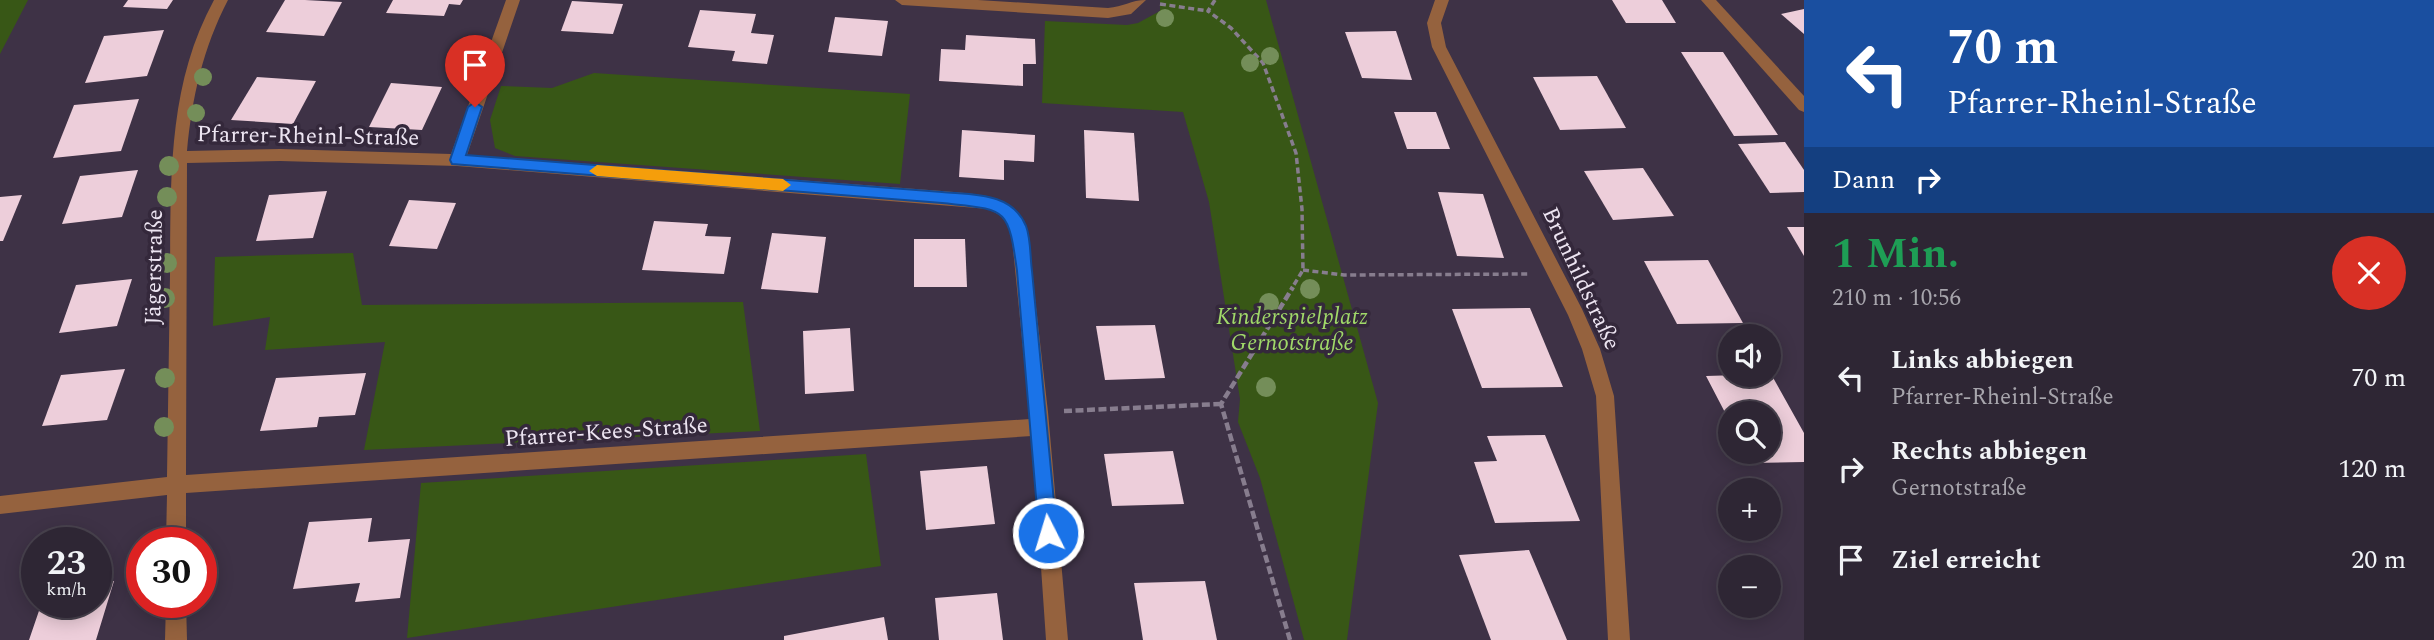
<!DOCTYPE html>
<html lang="de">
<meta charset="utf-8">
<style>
:root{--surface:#2e2634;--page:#362e3c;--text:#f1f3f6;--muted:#a7a5ac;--line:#49434f}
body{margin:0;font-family:Spectral,serif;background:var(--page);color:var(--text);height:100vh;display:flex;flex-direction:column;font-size:26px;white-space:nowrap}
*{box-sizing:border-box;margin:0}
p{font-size:23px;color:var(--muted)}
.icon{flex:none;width:38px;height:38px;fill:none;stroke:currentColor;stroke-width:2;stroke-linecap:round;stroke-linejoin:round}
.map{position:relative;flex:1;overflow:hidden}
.sheet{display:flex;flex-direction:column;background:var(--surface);width:630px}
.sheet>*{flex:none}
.hud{background:#1a4fa0;color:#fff;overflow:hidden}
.fabs{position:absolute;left:1718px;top:324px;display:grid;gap:14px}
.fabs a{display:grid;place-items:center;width:63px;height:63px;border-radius:50%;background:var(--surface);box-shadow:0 4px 18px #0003,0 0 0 2px var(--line);font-size:35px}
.speed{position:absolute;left:21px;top:527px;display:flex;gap:14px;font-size:35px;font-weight:700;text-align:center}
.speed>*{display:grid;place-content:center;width:91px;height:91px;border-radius:50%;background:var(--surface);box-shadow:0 4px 18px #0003,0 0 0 2px var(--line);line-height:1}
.speed small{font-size:18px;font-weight:400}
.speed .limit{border:10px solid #d22;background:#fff;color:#111}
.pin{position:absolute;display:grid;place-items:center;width:60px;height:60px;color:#fff;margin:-72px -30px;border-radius:50% 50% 50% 0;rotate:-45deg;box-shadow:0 0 7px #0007}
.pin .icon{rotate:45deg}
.me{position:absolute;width:77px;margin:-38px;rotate:355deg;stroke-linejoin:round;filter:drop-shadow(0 0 5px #0008)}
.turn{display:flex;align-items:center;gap:24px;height:147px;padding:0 28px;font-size:32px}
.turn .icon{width:91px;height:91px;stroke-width:2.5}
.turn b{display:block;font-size:49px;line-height:60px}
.then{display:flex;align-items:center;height:66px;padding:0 28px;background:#0003;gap:14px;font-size:26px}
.round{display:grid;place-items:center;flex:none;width:74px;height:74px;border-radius:37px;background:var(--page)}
.summary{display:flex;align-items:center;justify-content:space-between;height:119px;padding:0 28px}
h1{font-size:42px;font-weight:700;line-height:52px;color:#1e9e55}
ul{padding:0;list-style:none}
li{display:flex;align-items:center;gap:21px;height:91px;padding:0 28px}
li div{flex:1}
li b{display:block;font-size:26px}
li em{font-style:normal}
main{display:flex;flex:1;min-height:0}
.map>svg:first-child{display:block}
.green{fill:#385716}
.building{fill:#edceda}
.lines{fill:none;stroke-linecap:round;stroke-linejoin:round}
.path-far1{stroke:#877d8e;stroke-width:3.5;stroke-dasharray:6 3.5;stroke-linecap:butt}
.path{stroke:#877d8e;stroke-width:4.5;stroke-dasharray:8 3.5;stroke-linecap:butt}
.minor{fill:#95623e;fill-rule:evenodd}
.tree{fill:#748e59}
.route{fill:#1a73e8;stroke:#114b97;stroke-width:2}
.slow{fill:#f59e0b}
.labels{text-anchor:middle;stroke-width:7;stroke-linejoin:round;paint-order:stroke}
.street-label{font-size:23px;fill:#ede5f2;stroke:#34283b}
.park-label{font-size:23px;font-style:italic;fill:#a0d969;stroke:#34283b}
</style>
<main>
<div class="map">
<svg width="1804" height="640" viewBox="0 0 1804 640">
<rect width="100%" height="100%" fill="#3e3246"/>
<g class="green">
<polygon points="0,0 28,0 0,54"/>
<polygon points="1160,0 1266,0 1378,403 1347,640 1304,640 1260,478 1238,422 1240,399 1209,202 1183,112 1042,103 1045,21 1127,25 1138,23 1160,11"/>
<polygon points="594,73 910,94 900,184 515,156 495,148 490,120 501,86 552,88"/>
<polygon points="353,253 362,305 743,302 760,431 364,450 385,342 265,350 270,317 213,326 215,257"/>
<polygon points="866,454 881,566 407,638 421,483"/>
</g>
<g class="building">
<polygon points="128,0 173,0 167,9 123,7"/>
<polygon points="285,0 305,0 342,2 324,36 266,32"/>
<polygon points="393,0 463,0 460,5 449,4 444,16 386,13"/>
<polygon points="1612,0 1662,0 1676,23 1626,23"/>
<polygon points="572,1 623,4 613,34 561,31"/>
<polygon points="1804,9 1804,34 1781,14"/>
<polygon points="700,10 756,14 751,33 774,35 767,64 732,61 735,51 688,47"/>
<polygon points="835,17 888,21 882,56 828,52"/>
<polygon points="164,30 147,76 85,83 104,36"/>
<polygon points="1396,31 1412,80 1362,78 1345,32"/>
<polygon points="966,35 1035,39 1036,64 1023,64 1023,86 939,81 941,49 965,50"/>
<polygon points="1681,52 1723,52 1778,135 1734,136"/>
<polygon points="1597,76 1626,128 1560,130 1533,77"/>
<polygon points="257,77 316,81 293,124 231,120"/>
<polygon points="391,83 442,87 422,130 369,127"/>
<polygon points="139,99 121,151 53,158 74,105"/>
<polygon points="1394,112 1436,112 1450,149 1407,149"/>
<polygon points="962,130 1035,135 1034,162 1004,160 1004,180 959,177"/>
<polygon points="1084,130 1134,133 1139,201 1086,198"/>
<polygon points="1785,142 1804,170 1804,192 1770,193 1738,144"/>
<polygon points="1643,168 1674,216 1613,220 1584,171"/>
<polygon points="138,170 122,217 62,224 80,176"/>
<polygon points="327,191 313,238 256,241 269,195"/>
<polygon points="1438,192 1483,194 1504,258 1457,256"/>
<polygon points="22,195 3,241 0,241 0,197"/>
<polygon points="409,200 456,203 437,249 389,246"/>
<polygon points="654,221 708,224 705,236 731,237 724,274 642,270"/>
<polygon points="1787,227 1804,227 1804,256"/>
<polygon points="772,233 826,237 818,293 761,289"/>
<polygon points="914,239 965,239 967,287 914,287"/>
<polygon points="1708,260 1743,323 1677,324 1644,261"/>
<polygon points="132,279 117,326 59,333 76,285"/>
<polygon points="1530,308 1563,387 1482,388 1452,309"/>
<polygon points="1155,325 1165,378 1105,380 1096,326"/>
<polygon points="850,328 854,391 805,394 803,331"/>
<polygon points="125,369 107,420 42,426 61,375"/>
<polygon points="366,373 355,415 319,417 317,427 260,431 276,378"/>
<polygon points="1771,374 1804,433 1804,462 1751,463 1745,452 1769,452 1769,413 1731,413 1731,424 1706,376"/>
<polygon points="1545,435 1580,521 1495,523 1474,462 1497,461 1487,436"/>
<polygon points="1173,451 1184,504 1112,506 1104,454"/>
<polygon points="987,466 995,524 926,530 920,471"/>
<polygon points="372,518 368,542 410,539 400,598 355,602 360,583 293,589 309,522"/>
<polygon points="1529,550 1567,640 1491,640 1459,555"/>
<polygon points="114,581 96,640 29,640 42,602 96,602 96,583"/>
<polygon points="1205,581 1217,640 1143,640 1134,583"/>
<polygon points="997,593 1003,640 939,640 935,598"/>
<polygon points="884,617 888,640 784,640 784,636"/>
</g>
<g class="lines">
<g class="path-far1">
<polyline points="1215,0 1208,11 1231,28 1263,63 1296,153 1302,209 1303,270 1292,288"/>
<polyline points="1160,4 1208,11"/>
<polyline points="1303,270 1344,275 1529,274"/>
</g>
<g class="path">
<polyline points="1064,411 1221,404"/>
<polyline points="1290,640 1221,404 1293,287"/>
</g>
<g class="minor">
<path d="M214,0H228C203,48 192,97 187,151L280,149L451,154L506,0H520L467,155L942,191C979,195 1008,192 1027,228L1048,412L1068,640H1046L1032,436L186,493V542H166L167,495L0,514V496L167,477C168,409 169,342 170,275C171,180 167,86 214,0ZM280,161L457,166L989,209L1001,216L1011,229L1030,419L186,475L187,163Z"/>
<path d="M895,0H978L1108,8C1123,7 1131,0 1146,0L1131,14L1108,18L902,5Z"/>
<polygon points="1435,0 1449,0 1441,23 1446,47 1582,309 1600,349 1614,396 1630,640 1608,640 1596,396 1582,349 1568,315 1432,47 1427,23"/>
<polygon points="1701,0 1716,0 1804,96 1804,112 1799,110"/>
<polygon points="166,602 186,602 187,640 165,640"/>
</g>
</g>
<g class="tree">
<circle cx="1165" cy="18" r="9"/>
<circle cx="1270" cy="56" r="9"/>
<circle cx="1250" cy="63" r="9"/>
<circle cx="203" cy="77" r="9"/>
<circle cx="196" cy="113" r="9"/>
<circle cx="169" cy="166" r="10"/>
<circle cx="167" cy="197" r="10"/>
<circle cx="167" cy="263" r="10"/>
<circle cx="1310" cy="289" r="10"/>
<circle cx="165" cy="298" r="10"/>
<circle cx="1269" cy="303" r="10"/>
<circle cx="165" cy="378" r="10"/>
<circle cx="1266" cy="387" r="10"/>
<circle cx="164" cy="427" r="10"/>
</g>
<path class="route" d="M475,102L482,107L466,155L942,192C973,195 1012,192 1026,226C1031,239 1030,257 1032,271L1057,533L1055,540L1048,542L1042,540L1039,533L1017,271C1008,205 1006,210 942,203L452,164L450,160L468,107Z"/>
<polygon class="slow" points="597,165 783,179 791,185 783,191 597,176 589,171"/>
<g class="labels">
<g class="street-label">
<text transform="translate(308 135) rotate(1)" y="8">Pfarrer-Rheinl-Straße</text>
<text transform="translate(153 267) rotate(-89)" y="8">Jägerstraße</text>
<text transform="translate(1582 278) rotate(65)" y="8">Brunhildstraße</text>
<text transform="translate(606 431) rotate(-4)" y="8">Pfarrer-Kees-Straße</text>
</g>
<g class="park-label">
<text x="1292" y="324">Kinderspielplatz<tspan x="1292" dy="26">Gernotstraße</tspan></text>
</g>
</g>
</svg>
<div class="fabs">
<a><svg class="icon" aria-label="sound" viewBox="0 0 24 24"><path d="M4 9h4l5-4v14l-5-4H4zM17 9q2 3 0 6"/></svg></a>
<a><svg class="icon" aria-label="search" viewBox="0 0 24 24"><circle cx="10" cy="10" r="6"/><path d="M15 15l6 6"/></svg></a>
<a>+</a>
<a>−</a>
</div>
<div class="speed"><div>23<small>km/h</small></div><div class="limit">30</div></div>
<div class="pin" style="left:475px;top:107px;background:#d93025"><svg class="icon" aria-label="arrive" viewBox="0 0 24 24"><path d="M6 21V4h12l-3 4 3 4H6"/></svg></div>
<svg class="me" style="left:1048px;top:533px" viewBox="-20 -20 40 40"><circle r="17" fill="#1a73e8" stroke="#fff" stroke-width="3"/><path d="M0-11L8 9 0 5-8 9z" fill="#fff"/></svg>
</div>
<section class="sheet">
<div class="hud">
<div class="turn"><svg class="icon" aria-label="left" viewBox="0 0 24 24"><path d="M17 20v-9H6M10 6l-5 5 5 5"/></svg><div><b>70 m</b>Pfarrer-Rheinl-Straße</div></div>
<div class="then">Dann<svg class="icon" aria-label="right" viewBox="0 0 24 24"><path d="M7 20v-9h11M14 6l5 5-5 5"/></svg></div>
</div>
<div class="summary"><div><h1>1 Min.</h1><p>210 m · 10:56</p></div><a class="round" style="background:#d93025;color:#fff"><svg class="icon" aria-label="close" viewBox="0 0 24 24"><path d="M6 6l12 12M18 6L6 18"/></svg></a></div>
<ul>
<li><svg class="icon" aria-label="left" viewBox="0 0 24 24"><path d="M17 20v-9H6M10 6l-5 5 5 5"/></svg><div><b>Links abbiegen</b><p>Pfarrer-Rheinl-Straße</p></div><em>70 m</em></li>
<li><svg class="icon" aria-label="right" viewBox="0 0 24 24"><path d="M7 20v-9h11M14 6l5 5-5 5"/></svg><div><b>Rechts abbiegen</b><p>Gernotstraße</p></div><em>120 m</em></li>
<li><svg class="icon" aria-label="arrive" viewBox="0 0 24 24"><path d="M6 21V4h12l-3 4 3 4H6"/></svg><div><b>Ziel erreicht</b></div><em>20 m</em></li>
</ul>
</section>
</main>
